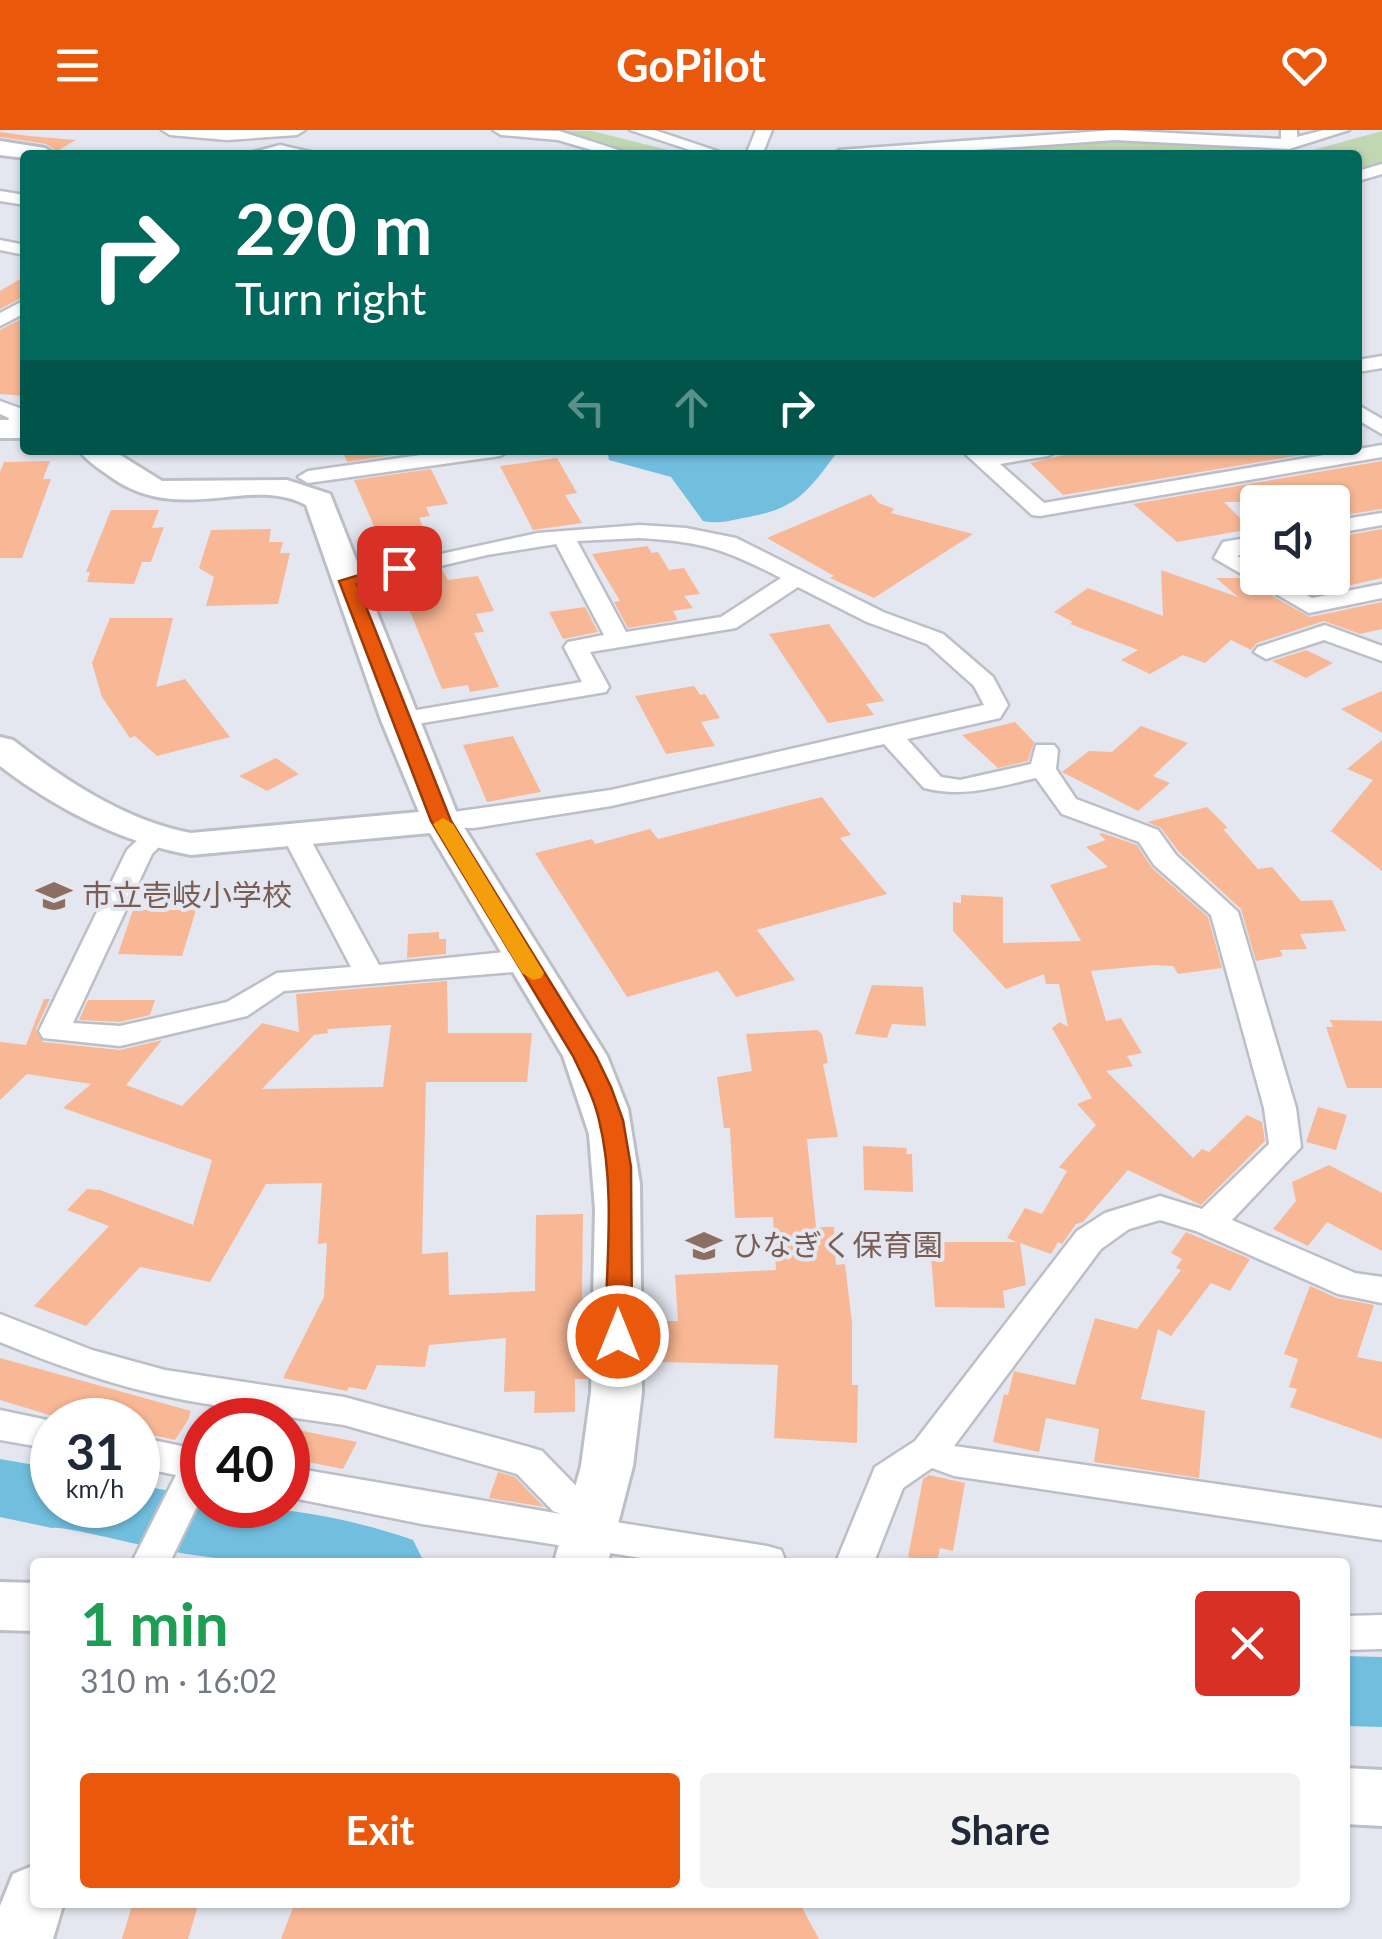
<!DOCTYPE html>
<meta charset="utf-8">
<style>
:root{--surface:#fff;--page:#f2f2f3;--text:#1f2937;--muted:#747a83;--accent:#ea580c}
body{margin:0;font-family:Lato,"Noto Sans JP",sans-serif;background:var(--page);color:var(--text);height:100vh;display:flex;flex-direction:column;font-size:38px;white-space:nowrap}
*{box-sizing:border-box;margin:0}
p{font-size:32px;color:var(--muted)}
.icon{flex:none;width:55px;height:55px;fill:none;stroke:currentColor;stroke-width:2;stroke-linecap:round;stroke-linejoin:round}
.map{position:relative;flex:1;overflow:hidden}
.panel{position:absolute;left:30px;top:1428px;width:1320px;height:350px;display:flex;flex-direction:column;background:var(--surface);border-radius:10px;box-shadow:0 2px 8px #0004}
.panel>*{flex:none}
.top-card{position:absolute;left:20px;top:20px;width:1342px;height:305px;border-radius:10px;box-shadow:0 2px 8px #0004;background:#00695c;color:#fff;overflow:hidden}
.buttons{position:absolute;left:1240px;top:355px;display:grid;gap:20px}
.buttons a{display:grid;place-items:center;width:110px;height:110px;border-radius:10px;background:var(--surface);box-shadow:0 2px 8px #0004;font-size:50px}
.speed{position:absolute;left:30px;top:1268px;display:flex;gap:20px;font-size:50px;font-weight:700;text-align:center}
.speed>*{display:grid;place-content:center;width:130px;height:130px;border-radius:50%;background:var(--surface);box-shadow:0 2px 8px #0004;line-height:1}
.speed small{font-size:25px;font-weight:400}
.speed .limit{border:15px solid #d22;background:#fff;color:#111}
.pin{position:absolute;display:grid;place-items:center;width:85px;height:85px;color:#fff;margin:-42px;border-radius:20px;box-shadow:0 5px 15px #0006}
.me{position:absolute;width:110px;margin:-55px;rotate:0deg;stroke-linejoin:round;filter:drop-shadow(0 0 8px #0008)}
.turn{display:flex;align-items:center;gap:35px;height:210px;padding:0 50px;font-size:45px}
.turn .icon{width:130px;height:130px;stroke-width:2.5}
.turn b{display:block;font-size:70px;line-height:85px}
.lanes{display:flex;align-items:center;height:95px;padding:0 50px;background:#0003;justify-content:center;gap:50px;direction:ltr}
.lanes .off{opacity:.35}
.round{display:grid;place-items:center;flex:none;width:105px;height:105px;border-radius:10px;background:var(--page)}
.overview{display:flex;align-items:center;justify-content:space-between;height:170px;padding:0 50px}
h1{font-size:60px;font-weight:700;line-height:75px;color:#1e9e55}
.cta{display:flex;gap:20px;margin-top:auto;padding:20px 50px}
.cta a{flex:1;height:115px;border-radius:10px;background:var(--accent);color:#fff;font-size:40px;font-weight:700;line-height:115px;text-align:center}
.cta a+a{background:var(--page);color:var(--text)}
header{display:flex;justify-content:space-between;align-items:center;height:130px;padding:0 50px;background:var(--accent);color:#fff;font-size:45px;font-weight:700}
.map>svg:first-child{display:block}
.green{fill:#c1d6b2}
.water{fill:#71bede}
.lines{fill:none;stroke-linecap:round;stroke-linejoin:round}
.river{fill:#71bede;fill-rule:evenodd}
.building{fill:#f9b895;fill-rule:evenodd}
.street-casing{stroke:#bcbfc8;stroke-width:5}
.secondary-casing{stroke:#bcbfc8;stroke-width:6}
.street{fill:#fff;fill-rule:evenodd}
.secondary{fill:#fff;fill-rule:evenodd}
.route{fill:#ea580c;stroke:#983908;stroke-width:2.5}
.slow{fill:#f59e0b}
.labels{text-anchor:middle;stroke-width:8;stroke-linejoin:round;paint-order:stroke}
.education-label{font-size:30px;fill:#785e54;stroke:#e4e7f0;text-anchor:start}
</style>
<header><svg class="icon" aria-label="menu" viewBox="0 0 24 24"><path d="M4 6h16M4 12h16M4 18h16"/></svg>GoPilot<svg class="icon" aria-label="heart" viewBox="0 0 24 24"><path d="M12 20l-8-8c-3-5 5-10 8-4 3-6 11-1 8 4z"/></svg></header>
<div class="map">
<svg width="1382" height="1809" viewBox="0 0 1382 1809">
<rect width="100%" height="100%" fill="#e4e7f0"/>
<g class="green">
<polygon points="531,0 592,1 688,25 637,25 609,14"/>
<polygon points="1382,1 1382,32 1358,40 1358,25 950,25 1105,11 1186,12 1306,22"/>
</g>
<path class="water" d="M607,320H839C807,362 798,379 743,388C729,391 717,394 703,391L671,347L609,330Z"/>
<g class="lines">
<g class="river">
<path d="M0,1329L52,1338V1375H138V1355L202,1367V1375C272,1375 348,1387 413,1410L424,1432C339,1438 248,1436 164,1420C146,1417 61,1395 52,1398L0,1387Z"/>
<polygon points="1345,1526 1382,1527 1382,1597 1345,1596"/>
</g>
</g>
<g class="building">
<polygon points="0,2 29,6 76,10 57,21 46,14 0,7"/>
<polygon points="25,146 25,166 0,179 0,161"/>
<polygon points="25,187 25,266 0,264 0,200"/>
<polygon points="342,320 418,320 419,321 347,332"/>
<polygon points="1086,320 1331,320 1063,365 1030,333"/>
<polygon points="557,328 577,363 565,365 582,393 533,400 500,336"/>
<polygon points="50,331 43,349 51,349 22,428 0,428 0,342 4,332"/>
<polygon points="1382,331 1382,379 1332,387 1332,372 1224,372 1251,399 1177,412 1133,374"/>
<polygon points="431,339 448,374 426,377 430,386 419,388 434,422 389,431 354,350"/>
<polygon points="871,364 879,373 894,379 891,383 973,404 874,468 830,448 834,446 767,408"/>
<polygon points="111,380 159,380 152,398 164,397 151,432 142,432 134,454 87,452 90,442 86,442"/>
<polygon points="271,399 269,412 283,412 280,423 290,423 278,474 206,476 214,447 199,438 211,400"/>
<polygon points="1382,399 1382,448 1313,464 1282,448 1332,448 1332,408"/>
<polygon points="647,416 652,423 658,422 669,440 684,438 700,464 684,466 693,478 673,481 678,490 628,498 614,472 620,471 592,424"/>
<polygon points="442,440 448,450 478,446 494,481 476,484 484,502 474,503 499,557 470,562 468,555 442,559 397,450"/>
<polygon points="1161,440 1238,467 1216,448 1240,448 1310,487 1382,472 1382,499 1360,504 1324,491 1257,513 1251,520 1231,510 1205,533 1183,525 1150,544 1121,530 1138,520 1070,494 1073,492 1054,482 1088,458 1163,486"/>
<polygon points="585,477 598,502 563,509 549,482"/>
<polygon points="110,488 173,488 156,557 185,549 230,607 157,626 135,606 130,608 102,567 92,533"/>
<polygon points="829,494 884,571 866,574 874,585 828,593 769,504"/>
<polygon points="1306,520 1333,533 1306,548 1272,531"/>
<polygon points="694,556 700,565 705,564 720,588 701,592 715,616 666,624 635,566"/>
<polygon points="1382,561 1382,603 1341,579"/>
<polygon points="1015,592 1034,612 1028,631 998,638 962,605"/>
<polygon points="1141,596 1188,613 1153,646 1170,653 1138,681 1062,642 1089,621 1112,622"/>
<polygon points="513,606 541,662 487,672 463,615"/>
<polygon points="1382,610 1382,741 1331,701 1373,650 1347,639"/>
<polygon points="276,628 299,644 267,661 239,646"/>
<polygon points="822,667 851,705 840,708 887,764 757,800 795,850 736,867 718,841 627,867 535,723 592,709 595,714 650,699 658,709"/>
<polygon points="1207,677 1228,698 1223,699 1258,739 1272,737 1301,771 1332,770 1346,801 1300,804 1307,819 1280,820 1283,826 1256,831 1241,779 1179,722 1161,698 1147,692"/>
<polygon points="1102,703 1137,715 1152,738 1208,787 1222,838 1178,844 1173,836 1153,835 1091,841 1106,891 1121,888 1142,923 1127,926 1133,936 1106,941 1193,1028 1202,1019 1209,1022 1247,985 1262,992 1265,1011 1201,1075 1128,1040 1083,1092 1076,1094 1062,1114 1058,1112 1051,1124 1020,1113 1026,1155 1003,1161 1005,1178 935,1177 930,1112 1017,1112 1007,1108 1025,1078 1042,1084 1067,1041 1059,1037 1096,995 1077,974 1092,968 1052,898 1060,892 1068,897 1059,854 1046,854 1044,844 1006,859 953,801 953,772 961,773 961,765 1003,767 1003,813 1081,811 1050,755 1108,737 1086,717 1106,710 1099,704"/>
<polygon points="133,780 196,780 182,826 118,824"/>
<polygon points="439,802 439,809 446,809 446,824 407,828 408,804"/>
<path d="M447,851L448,903H532L527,952H426L422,1124L448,1122L449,1165L535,1161L536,1085L583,1084L582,1169H589L588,1249H575V1282L534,1283L535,1261L504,1262L506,1208L429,1215L425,1237L377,1235L366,1260L349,1257L347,1261L283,1248L324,1167L327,1113L318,1114L322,1053L266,1054L210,1152L140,1137L86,1196L34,1176L109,1096L67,1080L87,1059L100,1060L193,1095L212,1030L63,978L91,954L27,944L0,970V912L26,915L44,869H50L36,899L43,912L120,920L162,910L126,955L182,976L262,893L299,902L296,864ZM391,895L383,957L262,959L314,905L328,903L327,899Z"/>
<polygon points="872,855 923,857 926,896 892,894 887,908 855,904"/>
<polygon points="88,870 155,870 150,885 120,892 79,890"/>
<polygon points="1330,890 1382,891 1382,958 1347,958 1326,897 1333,897"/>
<polygon points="817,900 822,904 828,933 823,934 838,1007 807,1009 816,1097 834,1097 836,1135 845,1134 852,1193 852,1255 858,1255 857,1313 774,1308 778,1235 661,1232 663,1191 678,1191 675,1145 776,1140 773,1087 735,1088 730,998 724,998 717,947 752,941 746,904"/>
<polygon points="1318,977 1347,985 1336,1020 1306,1012"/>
<polygon points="863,1016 907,1018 906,1024 912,1024 913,1062 864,1060"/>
<polygon points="1329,1035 1382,1063 1382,1121 1327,1092 1308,1116 1273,1099 1296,1071 1292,1052"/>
<polygon points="1186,1102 1250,1129 1230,1161 1211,1153 1171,1206 1158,1199 1141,1269 1205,1281 1199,1348 1094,1332 1099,1299 1046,1288 1039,1322 993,1312 1004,1264 1008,1265 1014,1241 1075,1255 1095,1188 1137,1199 1181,1140 1176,1138 1182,1129 1171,1123"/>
<polygon points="1310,1156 1337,1168 1374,1175 1357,1227 1382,1232 1382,1309 1290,1277 1297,1259 1289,1257 1298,1229 1284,1224"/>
<polygon points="0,1228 191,1281 188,1290 175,1310 138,1302 138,1290 66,1290 0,1270"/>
<polygon points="288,1298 357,1312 343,1339 288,1328"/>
<polygon points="498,1342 515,1347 544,1377 489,1368"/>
<polygon points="929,1345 965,1353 953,1421 940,1418 937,1432 908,1427 923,1349"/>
<polygon points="133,1772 199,1772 188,1809 122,1809"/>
<polygon points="295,1772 799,1772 819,1809 281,1809"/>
</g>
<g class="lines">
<defs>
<g id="street">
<polygon points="162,0 305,0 297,5 227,10 170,5"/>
<polygon points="493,0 559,1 634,25 609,25 558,10 501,5"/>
<polygon points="630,0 654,0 729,25 705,25"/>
<polygon points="756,0 772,0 762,25 746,25"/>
<polygon points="1115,0 1281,9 1281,0 1297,0 1297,7 1324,0 1349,0 1289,19 1115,10 903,25 831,25 839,20"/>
<polygon points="280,15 323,25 246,24"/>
<polygon points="1382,34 1382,44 1358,51 1358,41"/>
<polygon points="0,61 25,65 25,75 0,71"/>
<polygon points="0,110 25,115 25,125 0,120"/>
<polygon points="25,170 25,183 0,196 0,183"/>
<polygon points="1382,226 1382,238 1358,242 1358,230"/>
<polygon points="0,271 25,280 22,303 8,303 5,299 9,288 0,284"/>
<polygon points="1358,275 1382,289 1382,304 1358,290"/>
<polygon points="1382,315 1382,327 1040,386 1032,385 961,320 983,320 988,324 1058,320 1048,326 1000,334 1044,373"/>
<polygon points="456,320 510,320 500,326 308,353 298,347 308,341"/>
<polygon points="1382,383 1382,395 1332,404 1332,391"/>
<path d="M640,395L686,398L736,408L883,482L943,504L993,547L1008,575L1000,588L907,609L941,647L960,650L1031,634L1036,615H1054L1058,620L1056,639L1076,669L1158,700L1176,725L1238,782L1296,978L1301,1017L1232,1090L1355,1143L1382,1147V1173L1338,1164L1196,1101L1160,1090L1129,1099L1101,1119L954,1316L1382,1378V1410L954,1346L932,1338L903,1358L874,1432H836L875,1337L915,1311L1077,1101L1105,1083L1160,1066L1202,1079L1269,1014L1264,978L1211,785L1154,735L1139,712L1062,684L1036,648C996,657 964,668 924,658L884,614L611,676L474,698L432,697L428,691L432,685L611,660L984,575L974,556L927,514L867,492L798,457L736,498L590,522L609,557L606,562L399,597L390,595L387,590L399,583L582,552L564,517L568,512L604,505L556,414L487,425L347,458L339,456L336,451L339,446L538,403ZM640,408C704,412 724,419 781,448L721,487L626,502L577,411Z"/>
<polygon points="1258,406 1258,419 1237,426 1258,437 1258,448 1275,448 1312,468 1382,454 1382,468 1309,483 1214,428 1223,412"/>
<polygon points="1325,495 1382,516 1382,531 1324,510 1266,529 1254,522 1258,517"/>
<polygon points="295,697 308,705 379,835 525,820 535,823 539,829 535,835 513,842 284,861 247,886 120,916 43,908 39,901 127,720 146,702 155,700 168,708 152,724 73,893 120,896 227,872 277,843 351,837 282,705"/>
<path d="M0,1184L92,1220L165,1240L344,1267L529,1317L542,1321L579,1359L609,1369L615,1380L609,1391L767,1416L781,1420L786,1432H667L422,1394L288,1367V1337L561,1384L553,1381L517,1344L344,1295L248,1281L242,1290H206L214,1275C138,1264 70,1241 0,1212Z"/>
<polygon points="0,1280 52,1291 52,1319 0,1310"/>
<polygon points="138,1307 191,1318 202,1314 202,1366 170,1432 132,1432 176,1345 138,1337"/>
<polygon points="1382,1485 1382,1519 1345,1520 1345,1486"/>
</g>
<g id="secondary">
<polygon points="0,11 45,18 56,25 25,25 25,28 0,25"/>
<rect x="0" y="290" width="25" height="18"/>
<path d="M79,320H112L162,351L287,350L330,364L460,691L607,926L628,979L640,1054L642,1262L633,1336L608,1432H554L581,1336L591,1262L595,1079L589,1004L563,926L430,703L191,725C121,712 56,679 0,636V607L13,610C64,650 126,691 191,703L419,682L381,590L306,375C249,344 180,398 108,345C98,338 86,330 79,320Z"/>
<polygon points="0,1452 35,1453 35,1501 0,1500"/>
<polygon points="1345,1638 1382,1640 1382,1696 1345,1694"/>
<polygon points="35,1735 35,1772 64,1772 53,1809 0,1809 0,1776 13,1744"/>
</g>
</defs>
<use href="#street" class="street-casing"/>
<use href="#secondary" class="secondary-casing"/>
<use href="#street" class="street"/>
<use href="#secondary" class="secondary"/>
</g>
<path class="route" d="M399,433L408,438L405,441L357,454L451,691L596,926L611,957L623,990L631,1037L632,1206L628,1213H609L605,1206C606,1136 616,1058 599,990C594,968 583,947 573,926L431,691L339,451Z"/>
<polygon class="slow" points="443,688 453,694 544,843 541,848 533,850 522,843 433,694"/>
<defs>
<symbol id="school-bare" viewBox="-9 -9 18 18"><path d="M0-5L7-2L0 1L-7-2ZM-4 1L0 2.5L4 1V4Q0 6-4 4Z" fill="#8d6e63" stroke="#e4e7f0" stroke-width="2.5" paint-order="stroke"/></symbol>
</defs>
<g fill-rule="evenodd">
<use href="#school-bare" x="29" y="741" width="50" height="50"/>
<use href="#school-bare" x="679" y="1091" width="50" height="50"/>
</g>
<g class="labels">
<g class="education-label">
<text x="82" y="776">市立壱岐小学校</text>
<text x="732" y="1126">ひなぎく保育園</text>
</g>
</g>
</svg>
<div class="buttons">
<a><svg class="icon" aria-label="sound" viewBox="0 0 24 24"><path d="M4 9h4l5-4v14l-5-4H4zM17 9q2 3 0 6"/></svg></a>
</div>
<div class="speed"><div>31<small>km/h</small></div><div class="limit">40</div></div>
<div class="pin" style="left:399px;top:438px;background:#d93025"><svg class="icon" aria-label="arrive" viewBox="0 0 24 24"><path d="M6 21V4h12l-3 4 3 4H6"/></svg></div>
<svg class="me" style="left:618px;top:1206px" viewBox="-20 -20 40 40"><circle r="17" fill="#ea580c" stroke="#fff" stroke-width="3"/><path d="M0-11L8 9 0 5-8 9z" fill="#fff"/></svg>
<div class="top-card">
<div class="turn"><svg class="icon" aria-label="right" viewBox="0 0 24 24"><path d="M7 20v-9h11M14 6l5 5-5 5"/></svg><div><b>290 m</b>Turn right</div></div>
<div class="lanes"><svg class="icon off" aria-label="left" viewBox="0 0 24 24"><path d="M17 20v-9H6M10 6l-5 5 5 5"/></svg><svg class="icon off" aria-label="ahead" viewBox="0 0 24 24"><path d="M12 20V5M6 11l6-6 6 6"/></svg><svg class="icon" aria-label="right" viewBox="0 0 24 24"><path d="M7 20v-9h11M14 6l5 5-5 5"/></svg></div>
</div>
<section class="panel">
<div class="overview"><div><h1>1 min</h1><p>310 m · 16:02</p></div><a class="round" style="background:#d93025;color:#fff"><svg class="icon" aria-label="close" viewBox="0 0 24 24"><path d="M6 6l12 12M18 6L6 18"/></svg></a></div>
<div class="cta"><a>Exit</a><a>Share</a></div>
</section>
</div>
